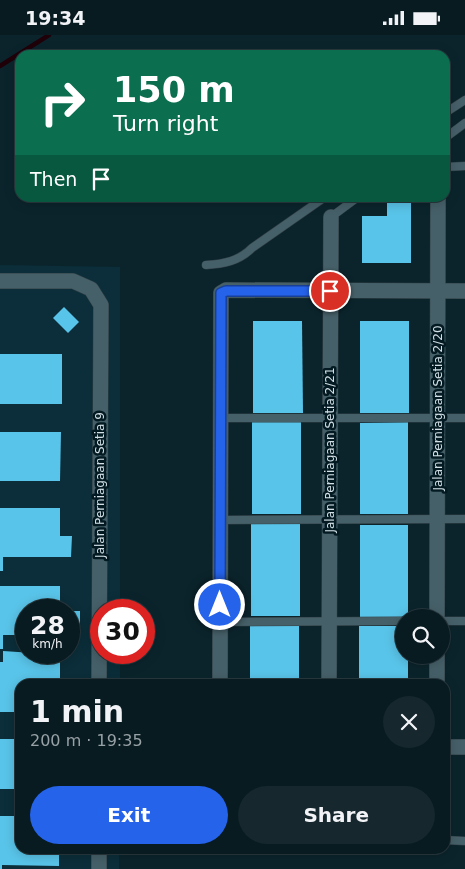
<!DOCTYPE html>
<meta charset="utf-8">
<style>
:root{--surface:#081b21;--page:#16282e;--text:#f1f3f6;--muted:#98a1a5;--line:#29393f;--accent:#2563eb}
body{margin:0;font-family:"DejaVu Sans",sans-serif;background:var(--page);color:var(--text);height:100vh;display:flex;flex-direction:column;font-size:19px;white-space:nowrap}
*{box-sizing:border-box;margin:0}
p{font-size:16px;color:var(--muted)}
.icon{flex:none;width:28px;height:28px;fill:none;stroke:currentColor;stroke-width:2;stroke-linecap:round;stroke-linejoin:round}
.map{position:relative;flex:1;overflow:hidden}
.side{position:absolute;left:15px;top:644px;width:435px;height:175px;display:flex;flex-direction:column;background:var(--surface);border-radius:15px;box-shadow:0 2px 12px #0003,0 0 0 1px var(--line)}
.side>*{flex:none}
.banner{position:absolute;left:15px;top:15px;width:435px;height:152px;border-radius:15px;box-shadow:0 2px 12px #0003,0 0 0 1px var(--line);background:#0b6e4f;color:#fff;overflow:hidden}
.tools{position:absolute;left:395px;top:574px;display:grid;gap:10px}
.tools a{display:grid;place-items:center;width:55px;height:55px;border-radius:50%;background:var(--surface);box-shadow:0 2px 12px #0003,0 0 0 1px var(--line);font-size:25px}
.speed{position:absolute;left:15px;top:564px;display:flex;gap:10px;font-size:25px;font-weight:700;text-align:center}
.speed>*{display:grid;place-content:center;width:65px;height:65px;border-radius:50%;background:var(--surface);box-shadow:0 2px 12px #0003,0 0 0 1px var(--line);line-height:1}
.speed small{font-size:12px;font-weight:400}
.speed .limit{border:8px solid #d22;background:#fff;color:#111}
.pin{position:absolute;display:grid;place-items:center;width:42px;height:42px;color:#fff;margin:-21px;border:2px solid #fff;border-radius:50%;box-shadow:0 1px 5px #0007}
.me{position:absolute;width:55px;margin:-28px;rotate:0deg;stroke-linejoin:round;filter:drop-shadow(0 0 4px #0008)}
.turn{display:flex;align-items:center;gap:18px;height:105px;padding:0 15px;font-size:22px}
.turn .icon{width:65px;height:65px;stroke-width:2.5}
.turn b{display:block;font-size:35px;line-height:42px}
.then{display:flex;align-items:center;height:48px;padding:0 15px;background:#0003;gap:10px;font-size:19px}
.round{display:grid;place-items:center;flex:none;width:52px;height:52px;border-radius:26px;background:var(--page)}
.summary{display:flex;align-items:center;justify-content:space-between;height:85px;padding:0 15px}
h1{font-size:30px;font-weight:700;line-height:38px}
.action{display:flex;gap:10px;margin-top:auto;padding:10px 15px}
.action a{flex:1;height:58px;border-radius:30px;background:var(--accent);color:#fff;font-size:20px;font-weight:700;line-height:58px;text-align:center}
.action a+a{background:var(--page);color:var(--text)}
.status{display:flex;justify-content:space-between;align-items:center;height:35px;padding:0 25px;background:var(--surface);direction:ltr}
.status svg{height:14px;fill:currentColor}
.map>svg:first-child{display:block}
.built{fill:#0b2e3a;fill-rule:evenodd}
.lines{fill:none;stroke-linecap:round;stroke-linejoin:round}
.stream{stroke:#1f0009;stroke-width:4.5}
.building{fill:#59c4e9}
.service-casing{stroke:#324046;stroke-width:9}
.minor-casing{stroke:#324046;stroke-width:16}
.service{stroke:#466069;stroke-width:8}
.minor{stroke:#466069;stroke-width:15}
.route-casing{stroke:#184099;stroke-width:12}
.route{stroke:#2563eb;stroke-width:9}
.labels{text-anchor:middle;stroke-width:5;stroke-linejoin:round;paint-order:stroke}
.street-label{font-size:12px;fill:#d2e0e6;stroke:#031a22}
</style>
<div class="status"><b>19:34</b><svg viewBox="0 0 49 12"><path d="M0 12V9h3v3zM5 12V6h3v6zM10 12V3h3v9zM15 12V0h3v12zM26 1h20v11H26zM47 4h2v5h-2z"/></svg></div>
<div class="map">
<svg width="465" height="834" viewBox="0 0 465 834">
<rect width="100%" height="100%" fill="#0b242c"/>
<path class="built" d="M0,230L120,232V575H101V618H120V649H20V814H119V834H0ZM26,575H69V618H26Z"/>
<g class="lines">
<polyline class="stream" points="0,31 49,0"/>
</g>
<g class="building">
<polygon points="387,162 411,162 411,228 362,228 362,181 387,181"/>
<polygon points="64,272 79,287 68,298 53,283"/>
<polygon points="253,286 302,286 303,378 253,378"/>
<rect x="360" y="286" width="49" height="92"/>
<rect x="0" y="319" width="62" height="50"/>
<rect x="252" y="387" width="49" height="92"/>
<polygon points="408,387 408,479 360,479 360,388"/>
<polygon points="0,397 61,397 60,446 0,446"/>
<polygon points="0,473 60,473 60,501 72,501 71,522 3,522 3,536 0,536"/>
<rect x="251" y="489" width="49" height="92"/>
<rect x="360" y="490" width="48" height="92"/>
<polygon points="0,551 60,551 60,575 26,575 26,600 3,600 3,614 0,614"/>
<rect x="69" y="576" width="11" height="19"/>
<rect x="250" y="591" width="49" height="58"/>
<polygon points="359,591 404,591 404,620 408,620 408,649 359,649"/>
<polygon points="3,616 33,618 33,627 60,627 60,649 20,649 20,677 0,677 0,627 3,627"/>
<rect x="0" y="704" width="20" height="50"/>
<polygon points="0,781 20,781 20,814 59,814 59,831 2,830 2,834 0,834"/>
</g>
<g class="lines">
<defs>
<g id="service">
<polyline points="445,78 465,65"/>
<polyline points="445,103 465,88"/>
<polyline points="445,132 465,131"/>
<polyline points="331,182 358,162"/>
<path d="M206,230C224,229 239,226 252,213L325,162"/>
<polyline points="221,383 465,383"/>
<polyline points="220,485 465,484"/>
<polyline points="441,586 465,586"/>
<polyline points="220,587 404,586"/>
<polyline points="445,805 465,806"/>
</g>
<g id="minor">
<polyline points="0,246 73,246 91,254 101,270 99,649"/>
<polyline points="437,582 438,162"/>
<polyline points="220,649 221,258 226,255 465,256"/>
<polyline points="329,649 331,182"/>
<polyline points="437,649 437,620"/>
<polyline points="445,712 465,712"/>
<polyline points="99,834 99,814"/>
</g>
</defs>
<use href="#service" class="service-casing"/>
<use href="#minor" class="minor-casing"/>
<use href="#service" class="service"/>
<use href="#minor" class="minor"/>
</g>
<g class="lines">
<defs>
<polyline id="route" points="220,570 221,258 226,256 330,256"/>
</defs>
<use href="#route" class="route-casing"/>
<use href="#route" class="route"/>
</g>
<g class="labels">
<g class="street-label">
<text transform="translate(438 373) rotate(-90)" y="4">Jalan Perniagaan Setia 2/20</text>
<text transform="translate(330 415) rotate(-90)" y="4">Jalan Perniagaan Setia 2/21</text>
<text transform="translate(100 450) rotate(-90)" y="4">Jalan Perniagaan Setia 9</text>
</g>
</g>
</svg>
<div class="tools">
<a><svg class="icon" aria-label="search" viewBox="0 0 24 24"><circle cx="10" cy="10" r="6"/><path d="M15 15l6 6"/></svg></a>
</div>
<div class="speed"><div>28<small>km/h</small></div><div class="limit">30</div></div>
<div class="pin" style="left:330px;top:256px;background:#d93025"><svg class="icon" aria-label="arrive" viewBox="0 0 24 24"><path d="M6 21V4h12l-3 4 3 4H6"/></svg></div>
<svg class="me" style="left:220px;top:570px" viewBox="-20 -20 40 40"><circle r="17" fill="#2563eb" stroke="#fff" stroke-width="3"/><path d="M0-11L8 9 0 5-8 9z" fill="#fff"/></svg>
<div class="banner">
<div class="turn"><svg class="icon" aria-label="right" viewBox="0 0 24 24"><path d="M7 20v-9h11M14 6l5 5-5 5"/></svg><div><b>150 m</b>Turn right</div></div>
<div class="then">Then<svg class="icon" aria-label="arrive" viewBox="0 0 24 24"><path d="M6 21V4h12l-3 4 3 4H6"/></svg></div>
</div>
<section class="side">
<div class="summary"><div><h1>1 min</h1><p>200 m · 19:35</p></div><a class="round"><svg class="icon" aria-label="close" viewBox="0 0 24 24"><path d="M6 6l12 12M18 6L6 18"/></svg></a></div>
<div class="action"><a>Exit</a><a>Share</a></div>
</section>
</div>
